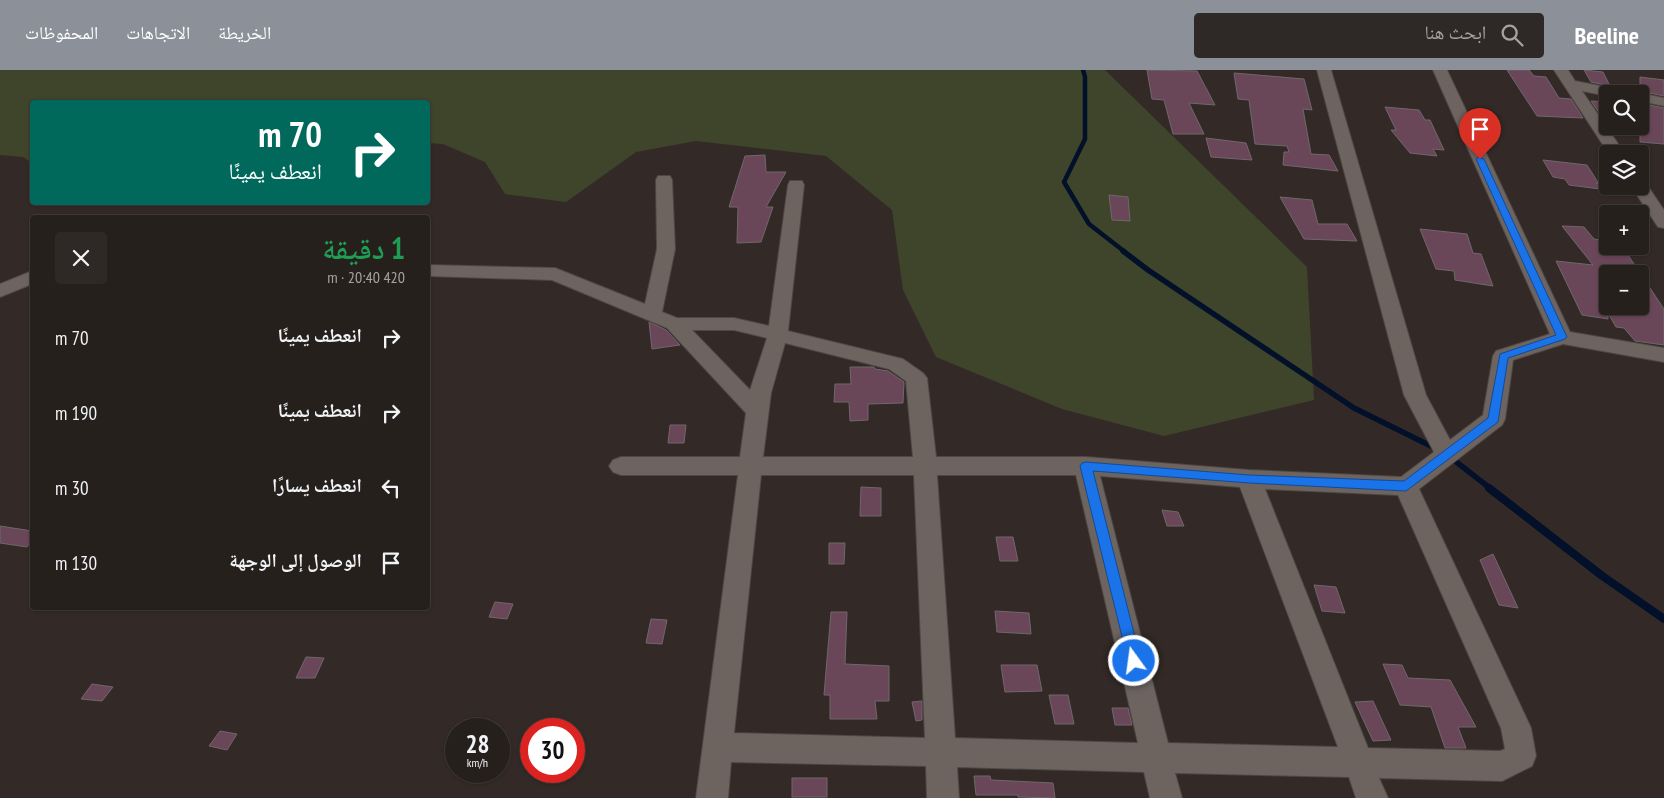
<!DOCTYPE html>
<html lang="ar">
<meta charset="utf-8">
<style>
:root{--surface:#26201d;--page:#2e2826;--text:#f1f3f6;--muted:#a4a3a4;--line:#423e3b;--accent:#8c9099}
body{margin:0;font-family:"PT Sans Narrow","Noto Naskh Arabic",sans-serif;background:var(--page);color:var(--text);direction:rtl;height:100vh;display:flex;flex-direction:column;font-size:19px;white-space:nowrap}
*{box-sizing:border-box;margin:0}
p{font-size:16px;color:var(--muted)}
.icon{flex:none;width:28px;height:28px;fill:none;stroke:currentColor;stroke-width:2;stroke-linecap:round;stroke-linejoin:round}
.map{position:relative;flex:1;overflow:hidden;direction:ltr}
.side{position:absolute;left:30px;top:145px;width:400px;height:395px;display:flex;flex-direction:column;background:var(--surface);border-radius:5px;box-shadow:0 1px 4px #0004,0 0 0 1px var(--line);direction:rtl}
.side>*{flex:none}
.guide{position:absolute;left:30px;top:30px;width:400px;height:105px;border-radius:5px;box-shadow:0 1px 4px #0004,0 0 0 1px var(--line);direction:rtl;background:#00695c;color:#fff;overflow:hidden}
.buttons{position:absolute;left:1599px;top:15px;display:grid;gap:10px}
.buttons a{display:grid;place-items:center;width:50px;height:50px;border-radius:5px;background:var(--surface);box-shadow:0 1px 4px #0004,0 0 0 1px var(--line);font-size:25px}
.speed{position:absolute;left:445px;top:648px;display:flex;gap:10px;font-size:25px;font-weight:700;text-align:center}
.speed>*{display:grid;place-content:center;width:65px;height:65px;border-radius:50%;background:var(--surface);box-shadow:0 1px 4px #0004,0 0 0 1px var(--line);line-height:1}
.speed small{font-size:12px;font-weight:400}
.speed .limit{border:8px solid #d22;background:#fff;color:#111}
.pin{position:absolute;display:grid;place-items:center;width:42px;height:42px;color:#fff;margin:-51px -21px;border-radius:50% 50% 50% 0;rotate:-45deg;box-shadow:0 0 5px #0007}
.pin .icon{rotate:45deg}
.me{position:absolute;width:55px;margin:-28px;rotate:346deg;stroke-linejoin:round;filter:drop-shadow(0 0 4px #0008)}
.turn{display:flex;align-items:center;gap:18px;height:105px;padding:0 25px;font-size:22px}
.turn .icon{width:65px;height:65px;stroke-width:2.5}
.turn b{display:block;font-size:35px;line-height:42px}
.round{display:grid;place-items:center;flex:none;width:52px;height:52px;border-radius:5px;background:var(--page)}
.head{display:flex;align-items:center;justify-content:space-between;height:85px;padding:0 25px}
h1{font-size:30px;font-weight:600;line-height:38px;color:#1e9e55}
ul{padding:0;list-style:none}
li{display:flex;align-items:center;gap:15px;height:75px;padding:0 25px}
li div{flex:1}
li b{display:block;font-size:19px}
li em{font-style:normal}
header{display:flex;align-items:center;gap:30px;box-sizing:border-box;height:70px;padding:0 25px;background:var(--accent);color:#fff}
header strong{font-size:24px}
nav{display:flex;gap:28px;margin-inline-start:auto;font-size:18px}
.search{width:350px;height:45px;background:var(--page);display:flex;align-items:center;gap:12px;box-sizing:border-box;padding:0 18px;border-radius:5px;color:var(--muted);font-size:19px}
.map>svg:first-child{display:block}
.green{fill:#3f452b}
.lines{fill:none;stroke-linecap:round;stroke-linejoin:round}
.stream-far2{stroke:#021029;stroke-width:4.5}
.stream-far1{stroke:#021029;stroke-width:5.5}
.stream{stroke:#021029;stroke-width:8}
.building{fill:#6a4659;stroke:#70676b;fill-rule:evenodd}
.minor-casing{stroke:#4e4744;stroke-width:2}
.minor{fill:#6d6460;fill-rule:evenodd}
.route{fill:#1a73e8;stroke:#114b97}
</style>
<header>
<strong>Beeline</strong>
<div class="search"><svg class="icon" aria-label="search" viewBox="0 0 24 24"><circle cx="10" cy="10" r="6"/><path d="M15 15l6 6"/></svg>ابحث هنا</div>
<nav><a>الخريطة</a><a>الاتجاهات</a><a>المحفوظات</a></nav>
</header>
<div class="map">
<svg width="1664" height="728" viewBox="0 0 1664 728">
<rect width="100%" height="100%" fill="#332a27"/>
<polygon class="green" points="0,0 1105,0 1307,197 1314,330 1164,366 1062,339 936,287 903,220 892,140 826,86 696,71 636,82 566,132 505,124 485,92 443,74 428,73 428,32 32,32 32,93 23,87 0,85"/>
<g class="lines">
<polyline class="stream-far2" points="1083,0 1085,7 1085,69 1064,112 1089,154 1125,182"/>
<g class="stream-far1">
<polyline points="1123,181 1148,200 1354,338 1439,380"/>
<polyline points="1450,387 1491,419"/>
</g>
<polyline class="stream" points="1489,418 1601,505 1664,549"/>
</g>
<g class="building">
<polygon points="1147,0 1197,1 1215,35 1189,33 1204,64 1173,64 1164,30 1152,29"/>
<polygon points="1507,0 1529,0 1534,6 1546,7 1559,28 1571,29 1583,48 1537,46"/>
<polygon points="1584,0 1603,2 1610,16 1591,12"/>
<polygon points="1234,3 1304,9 1312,40 1303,39 1311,84 1329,85 1338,101 1283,95 1284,82 1289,82 1287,76 1255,74 1249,30 1238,29"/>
<polygon points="1640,7 1664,10 1664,26 1640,21"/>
<polygon points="1591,31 1608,32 1608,50 1604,50"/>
<polygon points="1640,33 1664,38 1664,74 1640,72"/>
<polygon points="1385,37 1419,40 1425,50 1430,50 1444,80 1433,79 1437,86 1410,83 1391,60 1396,60"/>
<polygon points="1206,68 1246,73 1252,90 1211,87"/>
<polygon points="765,85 766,102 786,102 766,137 773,137 761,172 737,173 738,137 729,137 745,86"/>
<polygon points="1543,90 1587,95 1599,114 1596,113 1600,119 1569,115 1565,109 1553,107"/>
<polygon points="1109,125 1128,127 1130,151 1112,150"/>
<polygon points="1280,127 1312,130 1318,154 1347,154 1357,171 1304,169"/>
<path d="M1562,156L1584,157L1594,169L1608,171V176H1622L1664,239V275L1635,271L1624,258L1616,257L1608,243V249L1582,245L1556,191L1593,195ZM1608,204H1640V236H1608Z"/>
<polygon points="1420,159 1467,164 1473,183 1481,184 1493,216 1455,210 1454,201 1436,199"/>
<polygon points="649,252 666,260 680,275 652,279"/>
<polygon points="850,297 874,297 875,299 888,301 904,312 903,333 868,334 868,350 850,351 849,332 834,332 835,314 851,314"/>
<polygon points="670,355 686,355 684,373 668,373"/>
<polygon points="861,417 881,418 881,446 860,446"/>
<polygon points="1162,440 1178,442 1184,456 1167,456"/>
<polygon points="0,456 32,461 32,470 27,477 0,473"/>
<polygon points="996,467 1013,467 1018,491 1000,491"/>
<polygon points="829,473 845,473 844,494 829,494"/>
<polygon points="1493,484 1518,538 1499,535 1480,490"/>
<polygon points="1314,515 1336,517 1345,543 1322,541"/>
<polygon points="495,532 513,534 507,549 489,547"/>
<polygon points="995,541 1029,543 1031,564 997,562"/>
<polygon points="831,542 847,542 845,594 889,596 889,631 875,631 877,649 830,649 830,625 824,625"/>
<polygon points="651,549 667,550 662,574 646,573"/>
<polygon points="306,587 324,588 315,608 296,608"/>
<polygon points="1383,594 1402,595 1408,608 1450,610 1476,657 1458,657 1466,678 1445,678 1431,637 1400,635"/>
<polygon points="1001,595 1037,595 1042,621 1005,622"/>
<polygon points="92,614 113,617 102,631 81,629"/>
<polygon points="1049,625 1068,625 1074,654 1055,654"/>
<polygon points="922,631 922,650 916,651 912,632"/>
<polygon points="1373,631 1391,670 1373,671 1355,632"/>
<polygon points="1112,638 1128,638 1132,655 1115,655"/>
<polygon points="220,661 237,664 227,680 209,676"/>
<polygon points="974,706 990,706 991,710 1053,713 1055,728 1018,727 1018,725 976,725"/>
<rect x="792" y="708" width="35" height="19"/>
</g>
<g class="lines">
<defs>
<g id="minor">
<path d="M1317,0H1331L1426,325L1450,370L1483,345L1493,286L1496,281L1550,264L1433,0H1447L1570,262L1664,278V292L1563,274L1513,290L1505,349L1502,355L1419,419L1531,658L1536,686L1532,696L1502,711L1379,708L1388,728H1356L1349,707L1175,703L1182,728H1150L1144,702L957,697L959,728H927L926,696L731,692L728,728H696L738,405H621L613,402L609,396L613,390L621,387H740L746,343L667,258L552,210L428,206V195L555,198L645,234L657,179L656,110L658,106H670L672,110L675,179L662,242L677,248H734L769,256L788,115L790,111H802L804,115L788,261L903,289L923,303L927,308L936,387H1086L1249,400L1401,407L1434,382L1404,325ZM692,260H734L767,268L750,320ZM785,273L889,299L906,311L913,387H763L771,323ZM761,405H914L925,668L734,663ZM937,405H1076L1138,673L955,668ZM1100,406L1240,417L1338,677L1168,673ZM1265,419L1398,425L1501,658L1505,679L1500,681L1368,678Z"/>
<polygon points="1554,0 1568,0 1575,11 1627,21 1629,24 1608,24 1608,26 1582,21 1625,84 1609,84"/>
<polygon points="1640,23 1664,28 1664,36 1640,31 1640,24 1635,24"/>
<polygon points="1640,111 1645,112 1664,140 1664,158 1658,157 1631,116 1640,116"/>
<polygon points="32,201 32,214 0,227 0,214"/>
</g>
</defs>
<use href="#minor" class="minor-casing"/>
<use href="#minor" class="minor"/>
</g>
<polygon class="route" points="1478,87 1484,89 1567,267 1565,269 1508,288 1498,352 1406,421 1249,413 1093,401 1141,591 1139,595 1134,597 1129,595 1080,396 1082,393 1086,392 1249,405 1404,411 1488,348 1500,284 1556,265 1476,89"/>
</svg>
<div class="buttons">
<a><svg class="icon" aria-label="search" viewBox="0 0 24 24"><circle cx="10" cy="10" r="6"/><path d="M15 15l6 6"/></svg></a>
<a><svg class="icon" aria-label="layers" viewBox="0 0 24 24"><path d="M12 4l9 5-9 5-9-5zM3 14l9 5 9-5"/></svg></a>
<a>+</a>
<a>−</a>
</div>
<div class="speed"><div>28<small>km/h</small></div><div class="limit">30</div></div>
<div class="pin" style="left:1480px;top:89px;background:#d93025"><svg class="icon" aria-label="arrive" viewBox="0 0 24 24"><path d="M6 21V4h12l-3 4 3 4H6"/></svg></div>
<svg class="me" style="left:1134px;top:591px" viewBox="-20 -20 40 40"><circle r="17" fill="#1a73e8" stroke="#fff" stroke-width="3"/><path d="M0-11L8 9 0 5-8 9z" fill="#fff"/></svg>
<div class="guide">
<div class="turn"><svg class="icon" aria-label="right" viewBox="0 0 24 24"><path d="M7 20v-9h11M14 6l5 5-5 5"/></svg><div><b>70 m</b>انعطف يمينًا</div></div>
</div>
<section class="side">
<div class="head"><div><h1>1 دقيقة</h1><p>420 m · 20:40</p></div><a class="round"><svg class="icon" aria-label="close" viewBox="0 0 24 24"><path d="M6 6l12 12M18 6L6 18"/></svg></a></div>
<ul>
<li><svg class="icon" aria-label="right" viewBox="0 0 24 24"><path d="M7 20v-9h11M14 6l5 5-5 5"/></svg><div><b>انعطف يمينًا</b></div><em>70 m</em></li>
<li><svg class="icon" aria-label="right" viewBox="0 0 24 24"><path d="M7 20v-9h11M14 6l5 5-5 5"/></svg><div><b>انعطف يمينًا</b></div><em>190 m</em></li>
<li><svg class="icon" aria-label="left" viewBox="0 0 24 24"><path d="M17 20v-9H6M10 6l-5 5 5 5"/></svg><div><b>انعطف يسارًا</b></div><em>30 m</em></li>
<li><svg class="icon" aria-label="arrive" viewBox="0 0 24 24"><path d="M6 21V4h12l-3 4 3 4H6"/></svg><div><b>الوصول إلى الوجهة</b></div><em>130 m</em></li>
</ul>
</section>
</div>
